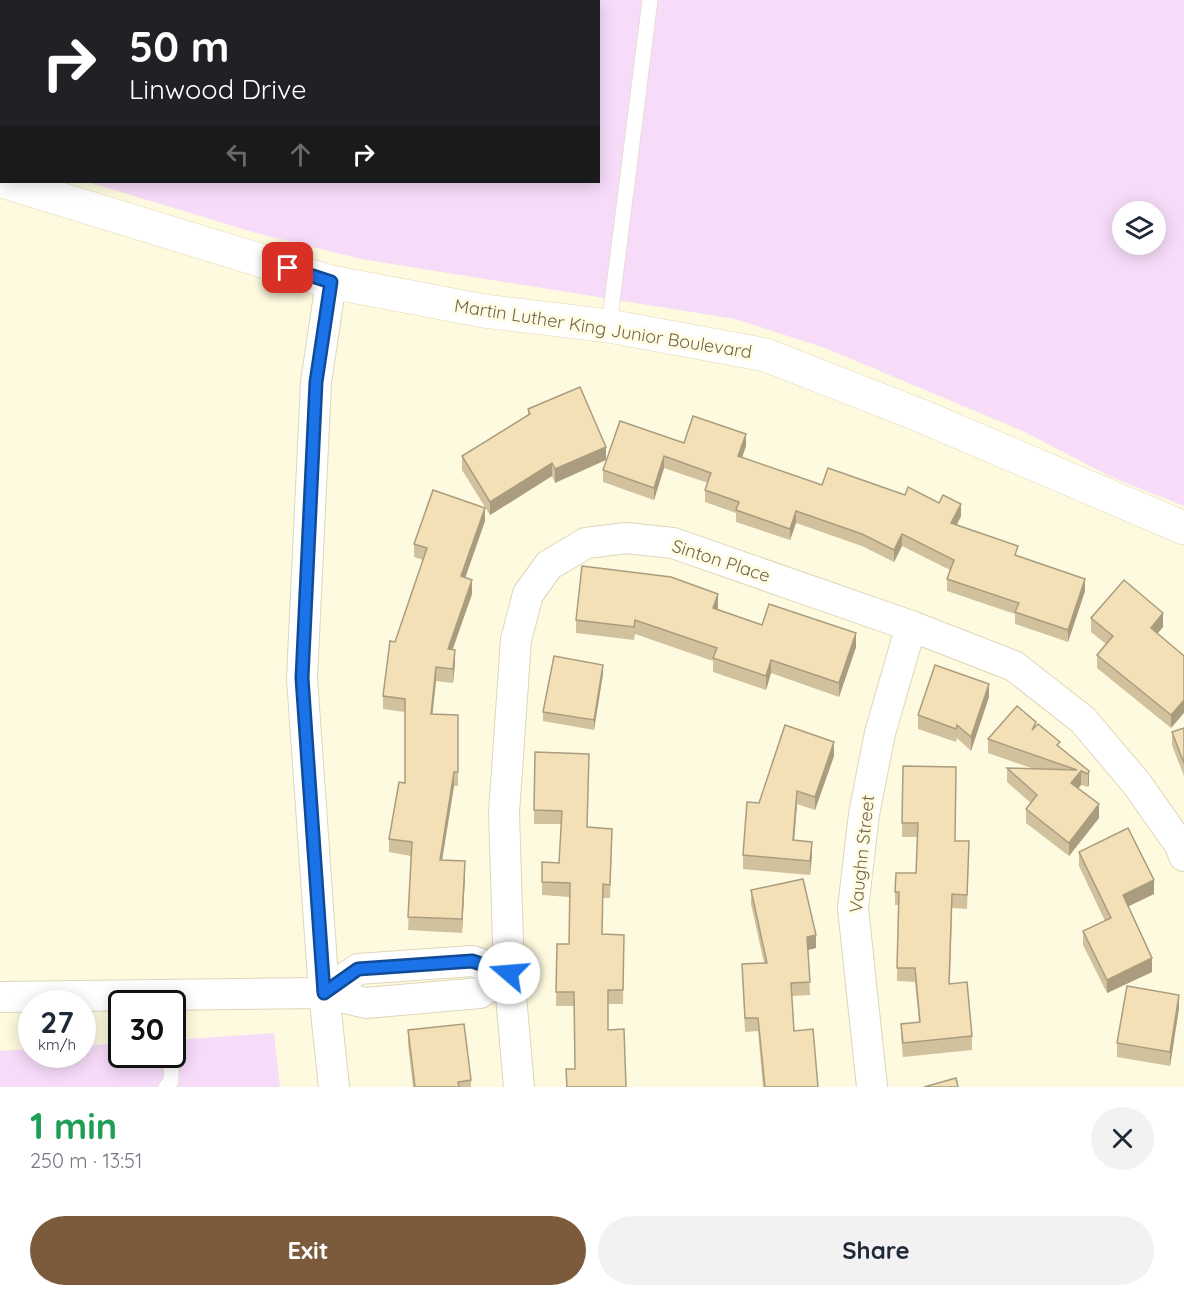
<!DOCTYPE html>
<meta charset="utf-8">
<style>
:root{--surface:#fff;--page:#f2f2f3;--text:#1f2937;--muted:#747a83;--accent:#7b5b3b}
body{margin:0;font-family:Quicksand,sans-serif;background:var(--page);color:var(--text);height:100vh;display:flex;flex-direction:column;font-size:22px;white-space:nowrap}
*{box-sizing:border-box;margin:0}
p{font-size:20px;color:var(--muted)}
.icon{flex:none;width:33px;height:33px;fill:none;stroke:currentColor;stroke-width:2;stroke-linecap:round;stroke-linejoin:round}
.map{position:relative;height:1087px;overflow:hidden}
.details{display:flex;flex-direction:column;background:var(--surface);flex:1}
.details>*{flex:none}
.guide{position:absolute;left:0px;top:0px;width:600px;height:183px;box-shadow:0 3px 15px #0003;background:#202124;color:#fff;overflow:hidden}
.tools{position:absolute;left:1112px;top:201px;display:grid;gap:12px}
.tools a{display:grid;place-items:center;width:54px;height:54px;border-radius:50%;background:var(--surface);box-shadow:0 3px 15px #0003;font-size:30px}
.speed{position:absolute;left:18px;top:990px;display:flex;gap:12px;font-size:30px;font-weight:700;text-align:center}
.speed>*{display:grid;place-content:center;width:78px;height:78px;border-radius:50%;background:var(--surface);box-shadow:0 3px 15px #0003;line-height:1}
.speed small{font-size:15px;font-weight:400}
.speed .limit{border:3px solid #111;border-radius:9px;background:#fff;color:#111}
.pin{position:absolute;display:grid;place-items:center;width:51px;height:51px;color:#fff;margin:-26px;border-radius:12px;box-shadow:0 3px 9px #0006}
.me{position:absolute;width:66px;margin:-33px;rotate:288deg;stroke-linejoin:round;filter:drop-shadow(0 0 4px #0008)}
.turn{display:flex;align-items:center;gap:21px;height:126px;padding:0 30px;font-size:27px}
.turn .icon{width:78px;height:78px;stroke-width:2.5}
.turn b{display:block;font-size:42px;line-height:51px}
.lanes{display:flex;align-items:center;height:57px;padding:0 30px;background:#0003;justify-content:center;gap:30px;direction:ltr}
.lanes .off{opacity:.35}
.round{display:grid;place-items:center;flex:none;width:63px;height:63px;border-radius:32px;background:var(--page)}
.overview{display:flex;align-items:center;justify-content:space-between;height:102px;padding:0 30px}
h1{font-size:36px;font-weight:800;line-height:45px;color:#1e9e55}
.primary-button{display:flex;gap:12px;margin-top:auto;padding:12px 30px}
.primary-button a{flex:1;height:69px;border-radius:36px;background:var(--accent);color:#fff;font-size:24px;font-weight:800;line-height:69px;text-align:center}
.primary-button a+a{background:var(--page);color:var(--text)}
.map>svg:first-child{display:block}
.education{fill:#f7dcf9;fill-rule:evenodd}
.lines{fill:none;stroke-linecap:round;stroke-linejoin:round}
.lane-casing{stroke:#ded6b8;stroke-width:16}
.street-casing{stroke:#ded6b8;stroke-width:32}
.secondary-casing{stroke:#e3d8b6;stroke-width:34}
.lane{stroke:#fff;stroke-width:15}
.street{stroke:#fff;stroke-width:30}
.secondary{stroke:#fff;stroke-width:33}
.wall{fill:#d1c19d}
.shaded-wall{fill:#aa9d7f}
.building{fill:#f3e0b6;stroke:#aa9d7f;stroke-width:1.5}
.route-casing{stroke:#114b97;stroke-width:15}
.route{stroke:#1a73e8;stroke-width:10}
.labels{text-anchor:middle;stroke-width:6;stroke-linejoin:round;paint-order:stroke}
.street-label{font-size:18px;fill:#746446;stroke:#fffce6}
</style>
<div class="map">
<svg width="1184" height="1087" viewBox="0 0 1184 1087">
<rect width="100%" height="100%" fill="#fdfadf"/>
<g class="education">
<path d="M0,0H1184V506L1109,476L1025,432L825,348L735,319L361,259L256,233L88,182H598V2H2L1,155ZM1122,212H1155V244H1122Z"/>
<polygon points="274,1033 280,1087 0,1087 0,1051 31,1049 32,1054 82,1054 83,1046 121,1043 122,1054 172,1054 173,1040"/>
</g>
<g class="lines">
<defs>
<g id="lane">
<polyline points="609,326 650,0"/>
<polyline points="166,1087 171,1081 172,1032"/>
</g>
<g id="street">
<polyline points="331,282 316,382 302,678 324,993 334,1087"/>
<polyline points="324,993 358,969 472,961 509,973"/>
<polyline points="0,997 324,993 366,1003 480,993 509,973"/>
<polyline points="519,1087 509,973 504,813 516,640 528,594 549,565 586,543 626,538 673,543 911,626 1014,666 1083,720 1137,784 1180,845 1184,856"/>
<polyline points="872,1087 853,908 864,814 880,733 911,626"/>
</g>
<polyline id="secondary" points="5,182 331,282 484,311 609,326 766,355 919,415 1184,528"/>
</defs>
<use href="#lane" class="lane-casing"/>
<use href="#street" class="street-casing"/>
<use href="#secondary" class="secondary-casing"/>
<use href="#lane" class="lane"/>
<use href="#street" class="street"/>
<use href="#secondary" class="secondary"/>
</g>
<g class="wall">
<polygon points="580,387 555,483 552,476 490,515 462,470 462,456 528,415 528,409"/>
<polygon points="684,443 746,446 742,458 822,485 961,516 957,525 1085,591 1068,642 1015,624 1015,614 947,591 947,579 950,570 902,546 894,562 862,546 796,523 790,540 736,522 736,513 705,502 705,490 708,483 664,468 654,500 603,482 603,470"/>
<polygon points="485,521 465,577 472,594 453,649 455,663 453,683 436,681 432,715 458,715 458,786 454,786 442,860 465,875 462,933 408,930 411,856 389,852 389,839 405,783 405,712 383,709 383,696 395,642 423,560 414,557 414,544"/>
<polygon points="718,607 718,609 762,625 856,647 839,697 771,673 766,690 713,672 713,661 635,634 634,640 576,633 576,620"/>
<polygon points="1091,618 1163,627 1157,634 1184,656 1171,728 1097,668 1097,655 1106,644 1091,632"/>
<polygon points="603,674 594,730 543,721 543,712"/>
<polygon points="989,697 971,751 957,738 956,742 918,729 918,715"/>
<polygon points="1036,727 1060,748 1089,771 1089,784 1088,787 1081,785 1078,788 1099,818 1069,856 1026,823 1026,809 1031,803 1007,782 1007,768 1034,769 988,753 988,739"/>
<polygon points="1184,728 1184,776 1172,745 1172,732"/>
<polygon points="535,752 587,827 612,842 610,898 603,898 602,934 624,935 623,1004 608,1004 608,1030 626,1087 566,1087 566,1069 575,1069 574,1006 556,1006 557,944 569,944 570,897 542,895 542,882 559,863 561,824 534,824"/>
<polygon points="834,756 815,810 797,804 794,840 812,856 810,875 743,869 743,855 759,803"/>
<polygon points="903,766 955,841 969,855 967,909 952,908 950,984 972,1036 972,1050 903,1057 901,1037 901,1024 919,1022 915,982 897,981 898,905 895,905 895,892 916,873 918,837 902,837"/>
<polygon points="1079,852 1154,894 1128,906 1152,972 1107,993 1083,945 1083,931 1105,921 1079,866"/>
<polygon points="751,890 816,948 808,950 810,995 791,996 794,1031 818,1087 763,1087 758,1031 745,1032 742,964 764,963 751,904"/>
<polygon points="1179,1008 1170,1066 1117,1057 1117,1043"/>
<polygon points="408,1030 471,1080 471,1087 413,1087 408,1044"/>
</g>
<g class="shaded-wall">
<polygon points="746,434 746,446 738,468 738,456"/>
<polygon points="606,447 606,460 555,483 555,469"/>
<polygon points="664,456 664,468 654,500 654,488"/>
<polygon points="552,463 552,476 490,515 490,502"/>
<polygon points="961,504 961,516 951,535 951,523"/>
<polygon points="485,508 485,521 461,590 461,576"/>
<polygon points="796,511 796,523 790,540 790,529"/>
<polygon points="902,534 902,546 894,562 894,550"/>
<polygon points="1085,579 1085,591 1068,642 1068,630"/>
<polygon points="472,580 472,594 448,662 448,649"/>
<polygon points="718,594 718,607 713,622 713,608"/>
<polygon points="1163,613 1163,627 1151,641 1151,628"/>
<polygon points="856,633 856,647 839,697 839,683"/>
<polygon points="455,650 455,663 453,683 453,669"/>
<polygon points="771,660 771,673 766,690 766,676"/>
<polygon points="603,665 603,674 594,730 594,720"/>
<polygon points="436,667 436,681 431,728 431,714"/>
<polygon points="989,684 989,697 971,751 971,737"/>
<polygon points="1184,700 1184,713 1171,728 1171,715"/>
<polygon points="834,742 834,756 815,810 815,797"/>
<polygon points="1081,771 1081,785 1071,797 1071,783"/>
<polygon points="1089,771 1089,784 1088,787 1088,774"/>
<polygon points="454,772 454,786 440,873 440,860"/>
<polygon points="797,791 797,804 793,854 793,840"/>
<polygon points="1099,804 1099,818 1069,856 1069,843"/>
<polygon points="812,842 812,856 810,875 810,861"/>
<polygon points="465,861 465,875 462,933 462,919"/>
<polygon points="1154,880 1154,894 1123,909 1123,895"/>
<polygon points="816,935 816,948 807,950 807,937"/>
<polygon points="1152,958 1152,972 1107,993 1107,980"/>
<polygon points="1179,995 1179,1008 1170,1066 1170,1052"/>
</g>
<g class="building">
<polygon points="580,387 606,447 555,469 552,463 490,502 462,456 530,414 528,409"/>
<polygon points="693,416 746,434 738,456 822,485 828,468 905,495 908,487 939,503 943,495 961,504 951,523 1018,546 1015,555 1085,579 1068,630 1015,612 1019,603 947,579 954,560 902,534 894,550 862,534 796,511 790,529 736,510 739,502 705,490 711,473 664,456 654,488 603,470 620,421 684,443"/>
<polygon points="433,490 485,508 461,576 472,580 448,649 455,650 453,669 436,667 431,714 458,715 458,772 454,772 440,860 465,861 462,919 408,917 412,842 389,839 399,782 405,783 405,699 383,696 390,641 395,642 427,548 414,544"/>
<polygon points="582,566 671,577 718,594 713,608 762,625 769,604 856,633 839,683 771,660 766,676 713,658 717,648 635,620 634,627 576,620"/>
<polygon points="1124,580 1163,613 1151,628 1184,656 1184,700 1171,715 1097,655 1113,636 1091,618"/>
<polygon points="554,656 603,665 594,720 543,712"/>
<polygon points="935,665 989,684 971,737 957,725 956,729 918,715"/>
<polygon points="1017,706 1036,722 1032,730 1038,724 1060,742 1057,745 1089,771 1088,774 1081,771 1071,783 1099,804 1069,843 1026,809 1037,795 1007,768 1077,770 988,739"/>
<polygon points="785,725 834,742 815,797 797,791 793,840 812,842 810,861 743,855 747,802 759,803"/>
<polygon points="1184,728 1184,763 1172,732"/>
<polygon points="535,752 589,754 587,827 612,829 610,885 603,884 602,934 624,935 623,990 608,990 608,1030 624,1029 626,1087 567,1087 566,1069 575,1069 574,992 556,992 557,944 569,944 570,883 542,882 542,862 559,863 562,811 534,810"/>
<polygon points="903,766 956,767 955,841 969,841 967,895 952,894 949,984 967,982 972,1036 903,1043 901,1024 920,1022 915,968 897,968 899,892 895,892 896,873 916,873 918,823 902,823"/>
<polygon points="1128,828 1154,880 1123,895 1152,958 1107,980 1083,931 1111,918 1079,852"/>
<polygon points="803,879 816,935 807,937 810,982 791,983 794,1031 813,1029 818,1087 765,1087 758,1018 745,1018 742,964 767,963 751,890"/>
<polygon points="1127,986 1179,995 1170,1052 1117,1043"/>
<polygon points="464,1024 471,1080 458,1082 459,1087 415,1087 408,1030"/>
<polygon points="956,1078 958,1087 924,1087"/>
</g>
<g class="lines">
<defs>
<polyline id="route" points="288,268 331,282 316,382 302,678 324,993 358,969 472,961 509,973"/>
</defs>
<use href="#route" class="route-casing"/>
<use href="#route" class="route"/>
</g>
<g class="labels">
<g class="street-label">
<text transform="translate(603 329) rotate(9)" y="6">Martin Luther King Junior Boulevard</text>
<text transform="translate(721 561) rotate(18)" y="6">Sinton Place</text>
<text transform="translate(862 854) rotate(-84)" y="6">Vaughn Street</text>
</g>
</g>
</svg>
<div class="tools">
<a><svg class="icon" aria-label="layers" viewBox="0 0 24 24"><path d="M12 4l9 5-9 5-9-5zM3 14l9 5 9-5"/></svg></a>
</div>
<div class="speed"><div>27<small>km/h</small></div><div class="limit">30</div></div>
<div class="pin" style="left:288px;top:268px;background:#d93025"><svg class="icon" aria-label="arrive" viewBox="0 0 24 24"><path d="M6 21V4h12l-3 4 3 4H6"/></svg></div>
<svg class="me" style="left:509px;top:973px" viewBox="-20 -20 40 40"><circle r="19" fill="#fff"/><path d="M0-13L10 11 0 6-10 11z" fill="#1a73e8"/></svg>
<div class="guide">
<div class="turn"><svg class="icon" aria-label="right" viewBox="0 0 24 24"><path d="M7 20v-9h11M14 6l5 5-5 5"/></svg><div><b>50 m</b>Linwood Drive</div></div>
<div class="lanes"><svg class="icon off" aria-label="left" viewBox="0 0 24 24"><path d="M17 20v-9H6M10 6l-5 5 5 5"/></svg><svg class="icon off" aria-label="ahead" viewBox="0 0 24 24"><path d="M12 20V5M6 11l6-6 6 6"/></svg><svg class="icon" aria-label="right" viewBox="0 0 24 24"><path d="M7 20v-9h11M14 6l5 5-5 5"/></svg></div>
</div>
</div>
<section class="details">
<div class="overview"><div><h1>1 min</h1><p>250 m · 13:51</p></div><a class="round"><svg class="icon" aria-label="close" viewBox="0 0 24 24"><path d="M6 6l12 12M18 6L6 18"/></svg></a></div>
<div class="primary-button"><a>Exit</a><a>Share</a></div>
</section>
